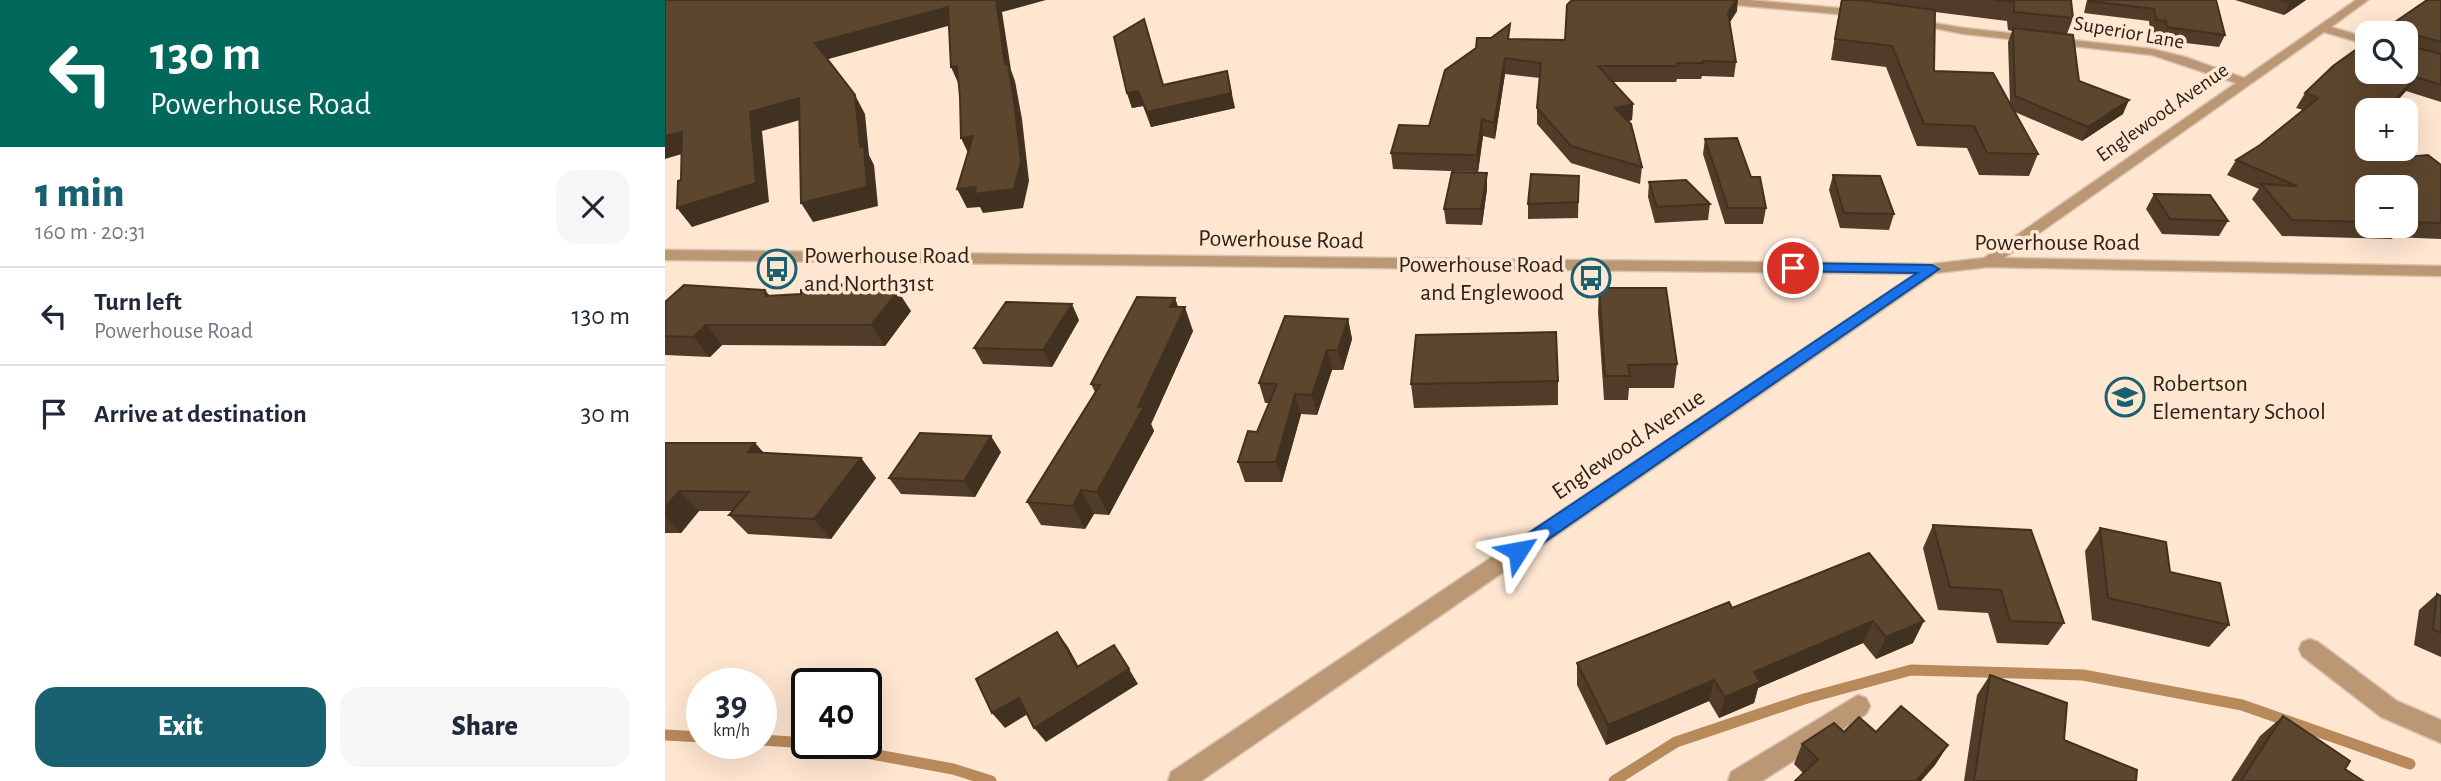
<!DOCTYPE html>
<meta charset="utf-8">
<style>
:root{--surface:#fff;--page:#f6f6f7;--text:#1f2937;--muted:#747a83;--line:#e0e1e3;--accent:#196170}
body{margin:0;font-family:"Alegreya Sans",sans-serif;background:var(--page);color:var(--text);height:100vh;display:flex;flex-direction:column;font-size:26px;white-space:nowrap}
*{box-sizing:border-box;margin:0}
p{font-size:23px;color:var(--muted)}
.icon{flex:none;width:38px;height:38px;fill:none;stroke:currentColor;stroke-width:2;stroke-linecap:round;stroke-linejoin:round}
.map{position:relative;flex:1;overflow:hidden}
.sheet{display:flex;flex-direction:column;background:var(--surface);width:665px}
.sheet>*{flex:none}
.top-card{background:#00695c;color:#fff;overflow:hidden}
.controls{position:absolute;left:1690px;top:21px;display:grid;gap:14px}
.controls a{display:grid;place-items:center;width:63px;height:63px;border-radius:14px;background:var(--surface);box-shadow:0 7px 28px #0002;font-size:35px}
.speed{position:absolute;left:21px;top:668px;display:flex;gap:14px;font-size:35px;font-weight:700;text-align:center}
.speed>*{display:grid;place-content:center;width:91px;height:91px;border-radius:50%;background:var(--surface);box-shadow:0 7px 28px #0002;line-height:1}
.speed small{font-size:18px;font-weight:400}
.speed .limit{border:4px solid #111;border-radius:10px;background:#fff;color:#111}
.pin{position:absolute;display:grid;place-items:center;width:60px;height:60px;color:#fff;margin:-30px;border:4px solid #fff;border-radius:50%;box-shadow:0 2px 7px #0007}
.me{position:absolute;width:77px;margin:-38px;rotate:56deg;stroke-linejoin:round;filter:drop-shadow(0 0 5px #0008)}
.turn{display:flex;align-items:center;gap:24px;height:147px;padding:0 35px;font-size:32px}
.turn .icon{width:91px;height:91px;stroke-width:2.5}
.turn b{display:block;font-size:49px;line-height:60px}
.round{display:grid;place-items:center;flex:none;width:74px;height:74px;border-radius:21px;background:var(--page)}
.headline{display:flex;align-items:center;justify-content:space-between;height:119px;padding:0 35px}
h1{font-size:42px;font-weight:800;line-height:52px;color:var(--accent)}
.cta{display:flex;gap:14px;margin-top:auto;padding:14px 35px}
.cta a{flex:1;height:80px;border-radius:21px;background:var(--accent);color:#fff;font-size:28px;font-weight:800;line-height:80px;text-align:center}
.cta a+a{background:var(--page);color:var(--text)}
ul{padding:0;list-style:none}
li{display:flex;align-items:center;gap:21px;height:98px;padding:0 35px;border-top:2px solid var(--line)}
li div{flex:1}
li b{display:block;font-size:26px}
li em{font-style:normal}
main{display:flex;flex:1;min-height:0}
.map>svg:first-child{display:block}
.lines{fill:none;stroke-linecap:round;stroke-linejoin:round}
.stream{stroke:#b8895b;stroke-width:11}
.minor-casing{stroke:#d8c3b0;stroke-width:3}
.minor{fill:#bb9774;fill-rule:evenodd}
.wall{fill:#503c28;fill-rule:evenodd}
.shaded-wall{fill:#413120}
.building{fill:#5d462e;stroke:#413120;stroke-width:2}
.route{fill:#1a73e8;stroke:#114b97;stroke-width:2}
.labels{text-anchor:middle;stroke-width:7;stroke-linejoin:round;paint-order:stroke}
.far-street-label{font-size:21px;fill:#2d2218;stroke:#fee6d1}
.street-label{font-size:24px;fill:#2d2218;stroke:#fee6d1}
.poi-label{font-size:24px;fill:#2d2218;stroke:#fee6d1;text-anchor:start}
</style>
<main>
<section class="sheet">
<div class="top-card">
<div class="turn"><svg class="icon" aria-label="left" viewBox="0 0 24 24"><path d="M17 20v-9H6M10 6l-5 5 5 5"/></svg><div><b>130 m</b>Powerhouse Road</div></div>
</div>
<div class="headline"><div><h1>1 min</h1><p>160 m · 20:31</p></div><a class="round"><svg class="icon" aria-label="close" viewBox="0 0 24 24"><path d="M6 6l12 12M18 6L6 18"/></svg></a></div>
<ul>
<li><svg class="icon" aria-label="left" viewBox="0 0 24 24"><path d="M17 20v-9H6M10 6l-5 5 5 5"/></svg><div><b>Turn left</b><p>Powerhouse Road</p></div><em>130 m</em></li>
<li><svg class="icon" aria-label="arrive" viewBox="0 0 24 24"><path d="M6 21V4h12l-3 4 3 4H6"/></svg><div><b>Arrive at destination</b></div><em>30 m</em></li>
</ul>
<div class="cta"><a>Exit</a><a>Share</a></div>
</section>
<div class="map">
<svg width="1776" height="781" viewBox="0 0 1776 781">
<rect width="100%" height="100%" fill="#fee6d1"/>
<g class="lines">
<g class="stream">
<polyline points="0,735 37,737"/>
<polyline points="96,740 142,743"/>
<polyline points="152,744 288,769 326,781"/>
<polyline points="949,781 1011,742 1139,699 1246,670 1418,675 1577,705 1745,764"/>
</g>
<defs>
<g id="minor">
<polygon points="1043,0 1084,0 1195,10 1200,13 1195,16 1048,3"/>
<polygon points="1691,0 1703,0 1666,27 1703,38 1703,45 1659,32 1339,258 1776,266 1776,276 1323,267 1271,273 536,781 503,781 506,772 1250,274 0,260 0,250 1267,264 1319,258 1571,83 1487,55 1299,34 1243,23 1243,19 1299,28 1487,49 1520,57 1579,78"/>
<polygon points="1645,639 1653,642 1732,701 1776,720 1776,743 1716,717 1637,656 1634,649 1637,642"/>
<polygon points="1193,695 1201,698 1205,706 1201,714 1097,781 1063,781 1066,772"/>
</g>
</defs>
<use href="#minor" class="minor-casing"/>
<use href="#minor" class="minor"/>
</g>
<g class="wall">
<path d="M1176,0H1406L1408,18L1402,34L1414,81L1458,114L1417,141L1350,112L1373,154L1364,176L1314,175L1302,148L1252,146L1221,67L1166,60ZM1270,12L1342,21L1343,30L1347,31L1343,42L1345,103L1269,71Z"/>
<polygon points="1422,0 1551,0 1560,35 1554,47 1496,40 1495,34 1485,32 1484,21 1419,13"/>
<polygon points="1570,0 1641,0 1619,15"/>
<path d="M1776,0V102L1741,91L1724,110H1703L1697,141L1741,157L1776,165V239L1728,237L1727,239L1617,236L1587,199L1594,189L1562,175L1571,160L1595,145L1638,110L1631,108L1640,93L1741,33ZM1703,187H1741V226H1703Z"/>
<polygon points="1072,11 1065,22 1071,62 1069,77 1037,76 1036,79 1012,79 1011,82 948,82 968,104 967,120 963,121 977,167 975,184 906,163 872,124 872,108 875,78 840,74 830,139 818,136 813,172 728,169 726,153 764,126 846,39 900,40"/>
<polygon points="498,85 570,108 486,127 478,106 467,108 462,93"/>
<polygon points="1040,139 1086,177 1101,208 1098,224 1060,224 1038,154"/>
<polygon points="1168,175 1229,214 1224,230 1175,228 1164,190"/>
<polygon points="914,176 913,218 863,219 863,204"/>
<polygon points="984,182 1045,204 1043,220 990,223 983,197"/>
<polygon points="822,189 817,225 781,224 779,209"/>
<polygon points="1489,194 1563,221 1554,236 1497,234 1481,209"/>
<polygon points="207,285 210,291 246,311 220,346 57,345 45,357 0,355 0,302 100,290 105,296 136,294 154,290"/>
<polygon points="934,288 1012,364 1009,388 964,388 963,400 939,400 933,312"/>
<polygon points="510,298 513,307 528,331 486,424 489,431 444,515 429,514 420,529 376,525 362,502 430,392 426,384"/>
<polygon points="683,319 687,339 678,370 667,370 652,415 636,414 617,482 580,482 573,462 592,432 604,403 600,403 594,383"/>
<polygon points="414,320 387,367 318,364 309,348"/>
<polygon points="893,381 893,405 749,408 746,384"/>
<polygon points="0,443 90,443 99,453 196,458 211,478 166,539 83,534 64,515 68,511 34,511 16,533 0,533"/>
<polygon points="336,452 310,497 236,494 224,478"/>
<polygon points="1268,525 1399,623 1383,645 1332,643 1323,613 1273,610 1258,548"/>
<polygon points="1435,528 1505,572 1564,625 1544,647 1427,620 1420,551"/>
<polygon points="1204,553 1248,643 1211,659 1198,643 1093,688 1089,703 1054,718 1044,701 941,745 912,685 912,663 1067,608"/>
<polygon points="1772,594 1776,596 1776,657 1749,645 1754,610"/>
<polygon points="1325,675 1399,740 1471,781 1299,781 1312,695"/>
<polygon points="1618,716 1680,769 1698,781 1566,781 1595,736"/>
<polygon points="1179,732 1211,732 1283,745 1270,765 1256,781 1130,781 1138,773 1129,764 1137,744"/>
</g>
<g class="shaded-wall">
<polygon points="331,0 381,0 337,12 346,70 350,81 357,119 364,181 358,208 318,213 315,207 302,208 292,189 340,64"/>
<polygon points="1071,0 1073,0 1072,11 1061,28 1063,13"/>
<polygon points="1630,0 1641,0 1619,15 1625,3"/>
<polygon points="283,7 290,24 160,60 150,43"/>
<polygon points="840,58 840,74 830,139 829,123"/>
<polygon points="292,66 294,85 286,67"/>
<polygon points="562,71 570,108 486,127 482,112"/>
<polygon points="1751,77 1741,91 1724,110 1721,110"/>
<polygon points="473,91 478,106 467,108 462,93"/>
<polygon points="190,95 200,114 204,155 209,165 213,206 148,222 136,203 195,147"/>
<polygon points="134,98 145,117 97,131 104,202 27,227 12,208 85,112"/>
<polygon points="1464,100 1458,114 1417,141 1423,127"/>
<polygon points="968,104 967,120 949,124 950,108"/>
<polygon points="817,119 818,136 813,172 812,155"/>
<polygon points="1703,130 1703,134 1684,155 1694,140"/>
<polygon points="17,132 30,150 0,159 0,136"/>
<polygon points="308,136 305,157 296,138"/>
<polygon points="822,173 822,189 817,225 816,209"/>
<polygon points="207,285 219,305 202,291"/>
<polygon points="233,291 246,311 220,346 206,325"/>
<polygon points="510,298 516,316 520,307 528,331 486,424 489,431 444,515 432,492 473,407 505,307"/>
<polygon points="407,304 414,320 387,367 378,350"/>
<polygon points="683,319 687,339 678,370 673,350"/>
<polygon points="41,325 57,345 45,357 28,337"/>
<polygon points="662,350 667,370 652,415 647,395"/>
<polygon points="630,394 636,414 617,482 611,462"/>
<polygon points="326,436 336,452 310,497 299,481"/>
<polygon points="90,443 107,463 83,452"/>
<polygon points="196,458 211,478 166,539 149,519"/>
<polygon points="416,490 429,514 420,529 408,506"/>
<polygon points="14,491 34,511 16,533 0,517 0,508"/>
<polygon points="1208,621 1198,643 1093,688 1089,703 1054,718 1060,697 1089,672"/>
<polygon points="1259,621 1248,643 1211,659 1221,637"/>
<polygon points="392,632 403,647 422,682 412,667"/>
<polygon points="464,669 473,684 381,742 369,728"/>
<polygon points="1049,680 1044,701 941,745 943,725"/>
<polygon points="354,698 366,712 340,728 327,713"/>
<polygon points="1283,745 1270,765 1256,781 1251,781"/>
</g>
<g class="building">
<polygon points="0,0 331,0 340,64 343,64 349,101 356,162 349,189 309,194 311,187 292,189 308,136 296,138 295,97 292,66 286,67 283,7 150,43 190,95 195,147 199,146 202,187 136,203 134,98 85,112 91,183 12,208 13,181 16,180 17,132 0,136"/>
<polygon points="907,0 1071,0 1063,13 1071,62 1038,61 1038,63 1012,63 1013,66 933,66 968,104 950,108 966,124 977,167 906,146 872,108 876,63 840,58 829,123 817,119 812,155 726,153 734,125 764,126 780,70 811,48 812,38 826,38 845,24 843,39 900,40 902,5"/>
<polygon points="1177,0 1195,0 1270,10 1269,71 1328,73 1373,154 1322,153 1309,126 1259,124 1227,46 1170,39"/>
<polygon points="1329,0 1406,0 1408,18 1349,12 1349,2"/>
<polygon points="1424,0 1551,0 1560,35 1502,27 1501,21 1491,20 1489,9 1424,1"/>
<polygon points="1615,0 1630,0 1625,3"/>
<polygon points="1762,0 1776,0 1776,42 1751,35 1747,37 1749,47 1776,54 1776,85 1751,77 1721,110 1703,110 1703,130 1694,140 1703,143 1703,149 1718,149 1741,157 1763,155 1776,165 1776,223 1741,222 1741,187 1703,187 1703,222 1627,220 1596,184 1632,186 1571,160 1595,145 1653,98 1640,93 1668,66 1703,41 1703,72 1741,72 1741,33 1714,33"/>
<polygon points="479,19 498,85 562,71 566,93 482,112 473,91 462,93 449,37"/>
<polygon points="1348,28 1408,35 1414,81 1464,100 1423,127 1350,96"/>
<polygon points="1072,138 1086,177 1095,177 1101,208 1063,208 1040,139"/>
<polygon points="787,172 822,173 816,209 779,209"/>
<polygon points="866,174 914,176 913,202 863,204"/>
<polygon points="1168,175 1215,176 1229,214 1179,213"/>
<polygon points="1021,180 1045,204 992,207 984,182"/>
<polygon points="1489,194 1545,195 1563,221 1505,219"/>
<polygon points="159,284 207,285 202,291 233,291 206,325 41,325 28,337 0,336 0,302 19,285 100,290 101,296 136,294 136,290 154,290"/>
<polygon points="934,288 1001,288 1012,364 963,365 965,376 940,376"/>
<polygon points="472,297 510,298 505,307 520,307 473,407 479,407 432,492 416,490 408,506 362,502 435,385 426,384"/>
<polygon points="341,302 407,304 378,350 309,348"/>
<polygon points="620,316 683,319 673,350 662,350 647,395 630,394 611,462 573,462 583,431 592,432 612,384 594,383"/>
<polygon points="891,332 893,381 746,384 751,335"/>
<polygon points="255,433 326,436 299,481 224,478"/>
<polygon points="0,443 90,443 83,452 196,458 149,519 64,515 84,492 14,491 0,508"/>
<polygon points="1268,525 1366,530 1399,623 1345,621 1336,590 1285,587"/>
<polygon points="1435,528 1501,542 1505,572 1555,583 1564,625 1443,598"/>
<polygon points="1204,553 1259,621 1221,637 1208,621 1089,672 1095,682 1060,697 1049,680 943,725 912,663 1064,602 1067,608"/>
<polygon points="1772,594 1776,596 1776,633 1768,629"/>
<polygon points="392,632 412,667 449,645 464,669 369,728 354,698 327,713 311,679"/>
<polygon points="1325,675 1402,703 1399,740 1472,770 1471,781 1309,781"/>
<polygon points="1236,706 1283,745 1251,781 1130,781 1153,759 1137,744 1169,723 1179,732 1194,717 1211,732"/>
<polygon points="1618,716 1685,761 1680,769 1698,781 1576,781"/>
</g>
<polygon class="route" points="1128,263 1267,265 1274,269 859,556 853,558 846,556 844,551 846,545 1252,273 1123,271 1123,265"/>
<defs>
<symbol id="bus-ring" viewBox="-11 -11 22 22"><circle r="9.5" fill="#fee6d1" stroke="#196170" stroke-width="1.5"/><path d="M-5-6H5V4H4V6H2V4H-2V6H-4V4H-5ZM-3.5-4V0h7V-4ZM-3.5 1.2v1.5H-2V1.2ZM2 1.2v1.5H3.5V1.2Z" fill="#196170"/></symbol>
<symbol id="school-ring" viewBox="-11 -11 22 22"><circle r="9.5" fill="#fee6d1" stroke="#196170" stroke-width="1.5"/><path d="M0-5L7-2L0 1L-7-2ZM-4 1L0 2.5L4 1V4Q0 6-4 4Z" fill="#196170"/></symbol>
</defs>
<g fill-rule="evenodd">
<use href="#bus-ring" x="90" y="247" width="44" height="44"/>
<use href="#bus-ring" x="904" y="256" width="44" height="44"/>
<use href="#school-ring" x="1438" y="375" width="44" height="44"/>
</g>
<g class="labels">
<g class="far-street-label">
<text transform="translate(1464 32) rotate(10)" y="7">Superior Lane</text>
<text transform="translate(1497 112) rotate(-35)" y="7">Englewood Avenue</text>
</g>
<g class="street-label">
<text transform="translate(616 239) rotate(1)" y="8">Powerhouse Road</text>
<text x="1392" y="250">Powerhouse Road</text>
<text transform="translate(963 444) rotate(-34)" y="8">Englewood Avenue</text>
</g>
<g class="poi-label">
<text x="139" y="263">Powerhouse Road<tspan x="139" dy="28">and North31st</tspan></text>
<text x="899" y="272" text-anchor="end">Powerhouse Road<tspan x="899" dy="28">and Englewood</tspan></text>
<text x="1487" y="391">Robertson<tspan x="1487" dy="28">Elementary School</tspan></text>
</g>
</g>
</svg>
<div class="controls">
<a><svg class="icon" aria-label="search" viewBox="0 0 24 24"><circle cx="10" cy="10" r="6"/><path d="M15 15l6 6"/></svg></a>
<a>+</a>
<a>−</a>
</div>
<div class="speed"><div>39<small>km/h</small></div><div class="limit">40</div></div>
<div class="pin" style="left:1128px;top:268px;background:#d93025"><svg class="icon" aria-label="arrive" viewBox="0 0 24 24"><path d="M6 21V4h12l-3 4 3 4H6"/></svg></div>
<svg class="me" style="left:853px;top:551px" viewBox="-20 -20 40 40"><path d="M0-17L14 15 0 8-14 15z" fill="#1a73e8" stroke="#fff" stroke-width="4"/></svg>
</div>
</main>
